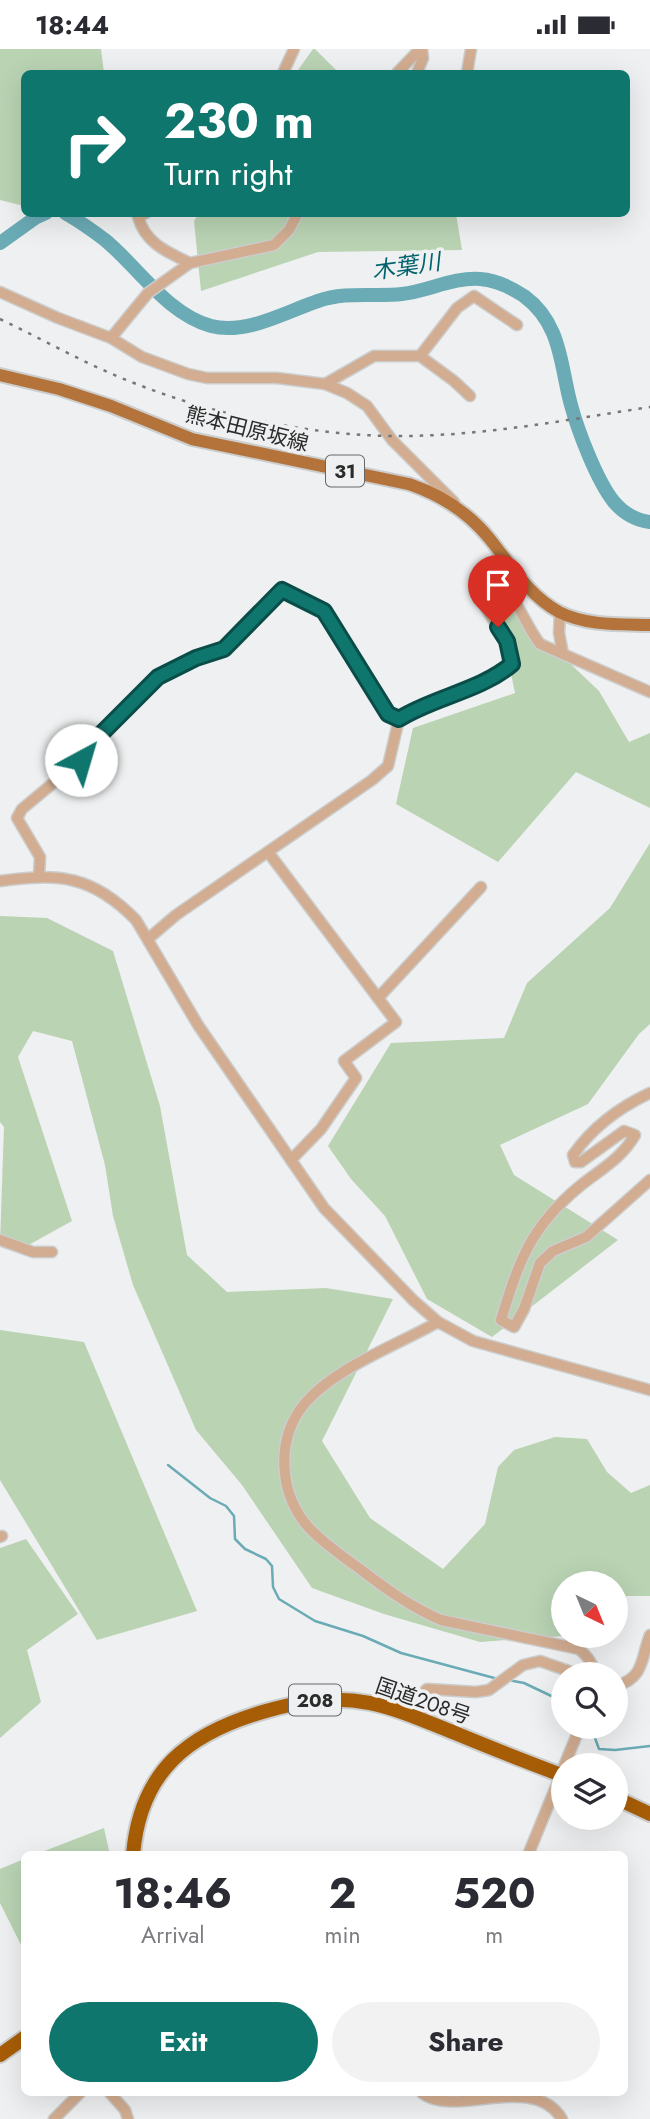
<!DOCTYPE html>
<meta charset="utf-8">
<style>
:root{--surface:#fff;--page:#f2f2f3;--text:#2b2b33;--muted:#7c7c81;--accent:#0f766e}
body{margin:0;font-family:Jost,"Noto Sans JP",sans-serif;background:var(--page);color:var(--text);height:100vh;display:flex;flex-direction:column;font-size:26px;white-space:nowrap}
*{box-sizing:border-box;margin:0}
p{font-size:23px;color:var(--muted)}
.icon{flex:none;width:38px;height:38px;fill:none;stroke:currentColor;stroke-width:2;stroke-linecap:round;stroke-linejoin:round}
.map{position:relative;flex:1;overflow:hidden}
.drawer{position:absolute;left:21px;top:1802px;width:607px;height:245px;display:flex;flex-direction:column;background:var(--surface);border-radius:10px;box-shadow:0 7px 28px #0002}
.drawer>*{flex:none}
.top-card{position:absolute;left:21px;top:21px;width:609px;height:147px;border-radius:10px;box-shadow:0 7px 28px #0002;background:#0f766e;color:#fff;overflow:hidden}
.needle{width:46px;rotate:137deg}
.fabs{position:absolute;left:551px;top:1522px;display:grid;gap:14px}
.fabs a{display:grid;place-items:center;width:77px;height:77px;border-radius:50%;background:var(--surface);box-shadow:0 7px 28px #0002;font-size:35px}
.pin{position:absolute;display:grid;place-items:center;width:60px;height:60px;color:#fff;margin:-72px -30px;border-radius:50% 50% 50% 0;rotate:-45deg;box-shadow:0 0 7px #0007}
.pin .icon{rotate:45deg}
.me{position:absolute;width:77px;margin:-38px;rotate:39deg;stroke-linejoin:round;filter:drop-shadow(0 0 5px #0008)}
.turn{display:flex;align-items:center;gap:24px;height:147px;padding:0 28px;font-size:32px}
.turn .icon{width:91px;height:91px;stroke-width:2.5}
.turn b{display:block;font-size:49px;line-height:60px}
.eta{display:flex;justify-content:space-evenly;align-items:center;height:119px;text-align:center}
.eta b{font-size:42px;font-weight:700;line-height:49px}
.cta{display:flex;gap:14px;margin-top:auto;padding:14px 28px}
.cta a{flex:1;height:80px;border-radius:42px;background:var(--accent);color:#fff;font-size:28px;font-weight:700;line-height:80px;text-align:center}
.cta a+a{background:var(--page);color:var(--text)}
.status{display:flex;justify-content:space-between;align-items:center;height:49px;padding:0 35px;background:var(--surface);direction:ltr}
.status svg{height:19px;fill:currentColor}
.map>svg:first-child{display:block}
.green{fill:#b9d3b3}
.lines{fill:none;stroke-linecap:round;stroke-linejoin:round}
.stream{stroke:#6aabb5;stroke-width:2.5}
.river{stroke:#6aabb5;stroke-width:14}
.minor-casing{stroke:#cccdcd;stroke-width:13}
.major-casing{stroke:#cccdcd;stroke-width:16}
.highway-casing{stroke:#cccdcd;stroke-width:18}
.minor{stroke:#d2ad91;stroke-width:10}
.major{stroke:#b3733b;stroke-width:12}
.highway{stroke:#a75d06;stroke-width:14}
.rail{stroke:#767777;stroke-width:2.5;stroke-dasharray:3.5 7;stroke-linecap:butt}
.route-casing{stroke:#0a4d48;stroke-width:18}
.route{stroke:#0f766e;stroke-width:12}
.labels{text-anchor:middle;stroke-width:7;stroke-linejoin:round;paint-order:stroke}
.shield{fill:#eff0f1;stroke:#666;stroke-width:2}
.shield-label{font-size:19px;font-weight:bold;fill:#2b2b2b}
.street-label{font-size:21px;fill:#2b2b2b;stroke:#eff0f1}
.water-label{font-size:23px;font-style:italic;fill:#00626d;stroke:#eff0f1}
</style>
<div class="status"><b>18:44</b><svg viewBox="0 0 49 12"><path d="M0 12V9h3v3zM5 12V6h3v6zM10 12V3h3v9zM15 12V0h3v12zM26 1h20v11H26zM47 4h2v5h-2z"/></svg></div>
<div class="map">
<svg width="650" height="2070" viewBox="0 0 650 2070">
<rect width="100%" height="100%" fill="#eff0f1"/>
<g class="green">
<polygon points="0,0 101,0 104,24 24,24 24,157 0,151"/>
<polygon points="313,0 315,0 339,24 296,24"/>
<polygon points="199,164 456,165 462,201 318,203 201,242 194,172"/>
<polygon points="494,542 599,642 629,693 650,684 650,759 576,723 498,813 396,755 413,679 515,644"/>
<polygon points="650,794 650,975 639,985 588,1055 500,1096 514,1126 618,1191 492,1288 427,1250 385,1167 351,1130 328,1097 391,994 504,989 527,934 610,859"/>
<polygon points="0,867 47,869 113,902 160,1057 187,1206 227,1243 326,1239 393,1250 322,1392 370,1469 443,1520 485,1475 498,1418 514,1401 555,1388 587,1390 607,1423 631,1444 650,1436 650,1547 626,1547 616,1570 616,1535 564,1535 563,1587 480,1593 384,1565 312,1539 242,1436 196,1381 133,1236 113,1167 105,1116 72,992 33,982 18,1008 72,1172 25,1198 0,1194 4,1078 0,1073"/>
<polygon points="0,1281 84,1293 197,1562 97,1591 0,1431"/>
<polygon points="26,1490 78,1565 27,1601 41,1653 0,1689 0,1499"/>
<polygon points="104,1779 110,1806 34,1806"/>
<polygon points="24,1810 24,1902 0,1854 0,1820"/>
</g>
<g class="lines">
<g class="stream">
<polyline points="168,1416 210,1449 226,1457 234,1467 235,1490 245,1500 266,1510 272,1517 273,1538 279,1550 315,1572 363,1587 401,1604 498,1630"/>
<polyline points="508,1631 524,1634 564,1653"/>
<polyline points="591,1678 599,1700 615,1701 650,1697"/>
</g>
<g class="river">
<path d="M65,164C79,172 92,181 105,191C138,218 167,265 211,277C247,286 285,263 318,252C346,242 374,248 402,245C428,242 454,228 480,230C495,231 512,239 524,247C562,275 560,316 571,356C578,382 597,432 614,453C624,465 635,471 650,473"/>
<polyline points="0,194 35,169 46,164"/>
</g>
<defs>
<g id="minor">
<polyline points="283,24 294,0"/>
<polyline points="397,24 420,0"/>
<polyline points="417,24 423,9 422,0"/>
<polyline points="467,24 471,0"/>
<path d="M146,164L138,168C146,195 167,203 190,214"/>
<polyline points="0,243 58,269 111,289 142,308 188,325 207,329 277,329 325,335 347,344 367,357 392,391 454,453"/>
<polyline points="111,289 148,244 190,214 274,196 289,181 298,164"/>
<polyline points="420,307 457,259 474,247 517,276"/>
<polyline points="325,335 374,307 420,307 454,332 470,347"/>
<polyline points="560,563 559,584 563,605"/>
<path d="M399,670C434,647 480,642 512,615C511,607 510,599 507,592C499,575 481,560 481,540L492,531C512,536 526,578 540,595L650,643"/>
<polyline points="268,803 396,973 344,1012 356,1029 321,1080 291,1111"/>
<polyline points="39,827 40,808 17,769 22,760 81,711 96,689 158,628 196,609 224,600 282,541 324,562 388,665 399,670"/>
<path d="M0,832C59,824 92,826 136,871L198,976L324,1159L413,1251L438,1273L473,1292L650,1341"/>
<polyline points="148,890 176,866 372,731 388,717 399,670"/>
<polyline points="378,949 481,838"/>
<path d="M650,1044C620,1058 592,1079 573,1106L575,1113H581L624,1082L635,1086C622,1109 600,1121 580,1137C530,1178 519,1212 501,1271L514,1278L524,1260L540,1214L553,1202L586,1188L650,1131"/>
<polyline points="0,1191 33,1203 52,1203"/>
<path d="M438,1273C397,1296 337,1318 306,1353C275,1389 278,1445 310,1480C325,1495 343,1508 360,1520C386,1540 411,1558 441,1571L579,1600C588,1608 593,1614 595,1626"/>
<polyline points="0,1488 2,1487"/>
<path d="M616,1637C645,1629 641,1608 650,1586"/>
<polyline points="405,1664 427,1640 476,1643 489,1641 523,1616 540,1612 580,1626"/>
<polyline points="564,1717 580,1678"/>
<polyline points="528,1806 564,1718"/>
<polyline points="110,2044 125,2061 128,2070"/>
<path d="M422,2044C456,2070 533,2022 562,2070"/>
<polyline points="54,2070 80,2044"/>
</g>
<path id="major" d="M0,326L59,340L111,357L192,390L409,435C441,446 467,462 489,489C511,516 528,546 559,563C587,577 620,575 650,576"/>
<g id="highway">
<polyline points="616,1749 650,1765"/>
<path d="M133,1806C140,1722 188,1684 266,1662C301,1652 333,1647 370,1654C399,1660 427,1673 455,1684C491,1699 527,1713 564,1727"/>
<polyline points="0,2006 24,1989"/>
</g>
</defs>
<use href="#minor" class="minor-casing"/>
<use href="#major" class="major-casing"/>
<use href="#highway" class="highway-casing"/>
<use href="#minor" class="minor"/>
<use href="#major" class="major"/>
<use href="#highway" class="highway"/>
<path class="rail" d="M0,270C46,292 91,318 139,336C216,366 309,386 392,387C479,388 565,371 650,358"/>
</g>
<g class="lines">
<defs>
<path id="route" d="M81,711L96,690L158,628L196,609L224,600L282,541L324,562L388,665L399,670C434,648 480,642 512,615L507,592L498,578"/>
</defs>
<use href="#route" class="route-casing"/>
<use href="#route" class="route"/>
</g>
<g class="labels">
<g class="shield">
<rect x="326" y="406.5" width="38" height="31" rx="5"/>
<rect x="289" y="1635.5" width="52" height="31" rx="5"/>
</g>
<g class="shield-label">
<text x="345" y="429">31</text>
<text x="315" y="1658">208</text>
</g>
<g class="street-label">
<text transform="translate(247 380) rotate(14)" y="7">熊本田原坂線</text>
<text transform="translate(423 1652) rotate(19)" y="7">国道208号</text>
</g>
<g class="water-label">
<text transform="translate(406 217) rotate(-8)" y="8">木葉川</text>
</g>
</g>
</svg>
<div class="fabs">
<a><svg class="needle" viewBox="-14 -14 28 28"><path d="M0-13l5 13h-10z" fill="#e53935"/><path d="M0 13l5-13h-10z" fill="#7c7c81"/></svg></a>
<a><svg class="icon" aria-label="search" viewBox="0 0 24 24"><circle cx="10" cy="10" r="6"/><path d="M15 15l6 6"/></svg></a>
<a><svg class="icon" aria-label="layers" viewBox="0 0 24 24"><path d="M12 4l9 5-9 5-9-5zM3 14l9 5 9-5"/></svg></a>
</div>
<div class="pin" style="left:498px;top:578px;background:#d93025"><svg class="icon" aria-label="arrive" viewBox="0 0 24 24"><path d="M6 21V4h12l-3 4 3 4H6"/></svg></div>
<svg class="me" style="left:81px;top:711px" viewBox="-20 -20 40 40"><circle r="19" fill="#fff"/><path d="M0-13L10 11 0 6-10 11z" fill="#0f766e"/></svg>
<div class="top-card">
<div class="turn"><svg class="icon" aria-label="right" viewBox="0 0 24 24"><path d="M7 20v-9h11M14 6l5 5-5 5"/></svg><div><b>230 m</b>Turn right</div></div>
</div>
<section class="drawer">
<div class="eta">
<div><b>18:46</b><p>Arrival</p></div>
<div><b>2</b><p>min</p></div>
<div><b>520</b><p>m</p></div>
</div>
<div class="cta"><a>Exit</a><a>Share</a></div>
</section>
</div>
